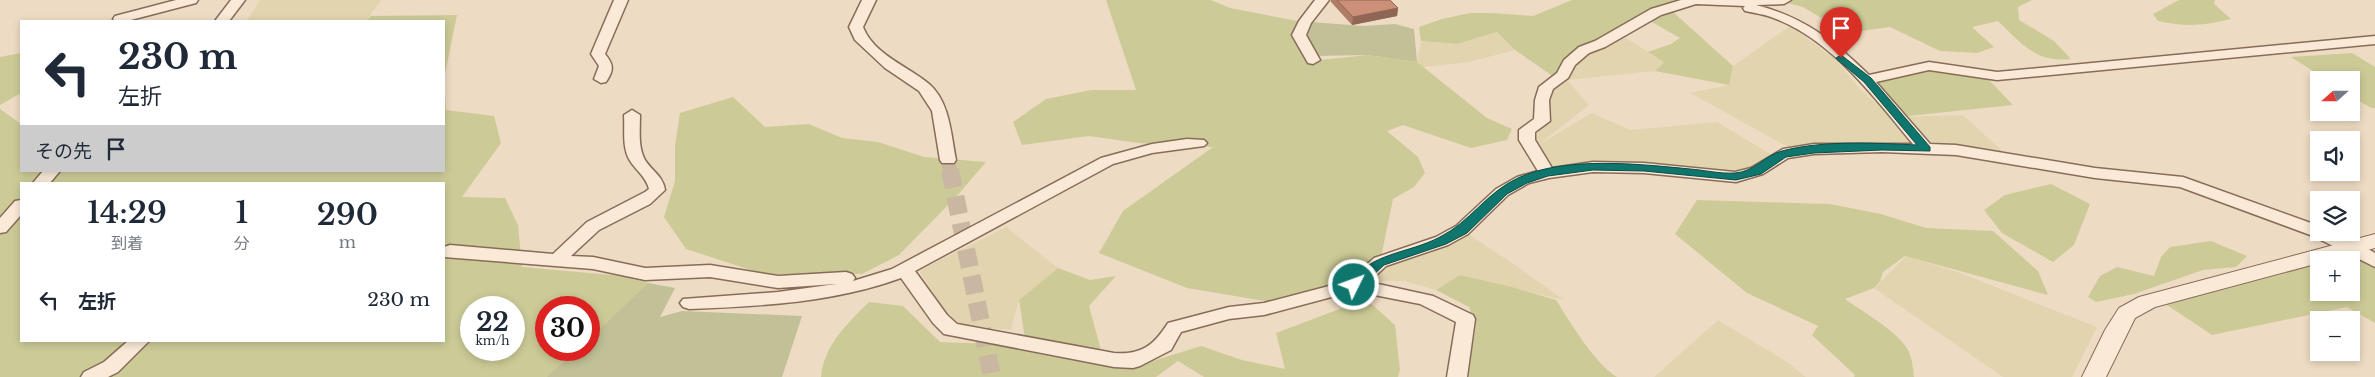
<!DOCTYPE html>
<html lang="ja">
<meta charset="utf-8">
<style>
:root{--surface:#fff;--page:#f2f2f3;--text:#1f2937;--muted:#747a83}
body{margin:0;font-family:"Libre Baskerville","Noto Sans JP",serif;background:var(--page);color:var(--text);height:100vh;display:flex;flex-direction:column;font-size:19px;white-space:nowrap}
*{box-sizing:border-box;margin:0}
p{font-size:16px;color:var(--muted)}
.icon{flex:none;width:28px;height:28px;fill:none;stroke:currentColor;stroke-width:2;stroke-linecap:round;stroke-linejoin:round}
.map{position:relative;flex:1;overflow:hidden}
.details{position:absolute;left:20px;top:182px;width:425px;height:160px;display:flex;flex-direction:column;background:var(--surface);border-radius:0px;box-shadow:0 2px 8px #0003}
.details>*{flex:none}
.top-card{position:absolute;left:20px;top:20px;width:425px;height:152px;border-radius:0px;box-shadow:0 2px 8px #0003;background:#fff;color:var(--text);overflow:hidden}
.needle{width:32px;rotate:249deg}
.buttons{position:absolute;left:2310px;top:71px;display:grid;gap:10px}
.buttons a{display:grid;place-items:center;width:50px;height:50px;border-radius:0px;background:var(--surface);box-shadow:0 2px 8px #0003;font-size:25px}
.speed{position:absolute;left:460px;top:296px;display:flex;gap:10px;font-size:25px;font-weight:700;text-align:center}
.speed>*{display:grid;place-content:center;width:65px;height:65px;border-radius:50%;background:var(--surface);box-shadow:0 2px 8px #0003;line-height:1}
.speed small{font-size:12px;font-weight:400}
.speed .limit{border:8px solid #d22;background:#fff;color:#111}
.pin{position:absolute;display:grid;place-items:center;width:42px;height:42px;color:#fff;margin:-51px -21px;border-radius:50% 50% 50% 0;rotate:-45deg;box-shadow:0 0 5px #0007}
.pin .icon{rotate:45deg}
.me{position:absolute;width:55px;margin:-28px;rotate:48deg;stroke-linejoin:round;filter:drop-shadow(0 0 4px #0008)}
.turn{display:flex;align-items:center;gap:18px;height:105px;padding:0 15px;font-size:22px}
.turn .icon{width:65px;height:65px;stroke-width:2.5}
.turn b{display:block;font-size:35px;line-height:42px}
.then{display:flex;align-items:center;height:48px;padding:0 15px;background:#0003;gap:10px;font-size:19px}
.eta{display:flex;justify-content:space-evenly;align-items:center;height:85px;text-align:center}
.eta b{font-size:30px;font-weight:600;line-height:35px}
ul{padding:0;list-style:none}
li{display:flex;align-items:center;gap:15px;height:65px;padding:0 15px}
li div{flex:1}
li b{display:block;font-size:19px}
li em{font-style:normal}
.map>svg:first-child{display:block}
.farmland{fill:#e3d4b0}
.green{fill:#cccb97;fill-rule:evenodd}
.cemetery{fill:#c1c096}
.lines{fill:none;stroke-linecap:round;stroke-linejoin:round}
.minor-tunnel-far1{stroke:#cab7a2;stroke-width:14;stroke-dasharray:14 8;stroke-linecap:butt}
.minor-tunnel{stroke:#cab7a2;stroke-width:18;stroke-dasharray:18 9;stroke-linecap:butt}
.minor-casing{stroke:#886c5a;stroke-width:3}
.tertiary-casing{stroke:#886c5a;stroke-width:2}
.minor{fill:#f9e9d6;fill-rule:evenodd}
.tertiary{fill:#f9e9d6;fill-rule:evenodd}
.wall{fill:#af7c68}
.shaded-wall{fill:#8f6555}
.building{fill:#cc9079;stroke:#8f6555}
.route{fill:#0f766e;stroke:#0a4d48}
</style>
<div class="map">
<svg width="2375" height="377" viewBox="0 0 2375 377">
<rect width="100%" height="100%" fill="#eedbc3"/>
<g class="farmland">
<polygon points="260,0 381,0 366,21 247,21"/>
<polygon points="1790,26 1834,58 1860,89 1917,139 1899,117 1963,115 2011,159 1926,149 1920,142 1788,147 1690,93 1729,85 1733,66"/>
<polygon points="1497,32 1515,50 1469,62 1416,68 1421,41 1457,44"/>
<polygon points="1618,33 1664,62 1655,71 1567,80 1589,105 1538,145 1592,113 1630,130 1717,122 1777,158 1738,184 1644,168 1555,172 1533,148 1542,121 1546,87 1578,55"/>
<polygon points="1006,227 1058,268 1019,300 1011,330 968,326 950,319 919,271"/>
<polygon points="1462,230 1515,265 1564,300 1460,275 1436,290 1404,281 1372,281 1380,262"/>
<polygon points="1906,256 1960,273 2097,327 2072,377 2003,377 1874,288"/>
<polygon points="1718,320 1787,362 1806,377 1654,377"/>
</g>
<g class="green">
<polygon points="1106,0 1211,0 1230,8 1303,22 1296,28 1320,60 1368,55 1417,62 1487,118 1512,129 1507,140 1471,148 1403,125 1387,131 1418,157 1425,173 1414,187 1393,199 1380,262 1354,285 1283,304 1187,288 1099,253 1123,211 1213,147 1138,143 1089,136 1022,145 1013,122 1046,99 1091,90 1136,90"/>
<polygon points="1572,0 1714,0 1686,4 1598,42 1557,79 1515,50 1497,32 1457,44 1421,41 1419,27 1442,19 1470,13 1491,13 1533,16"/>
<path d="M1776,0H2032L2018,7L2019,20L2054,41L2071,59C2036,63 2022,44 1998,21L1972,27L1994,47L1977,53L1940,51L1890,27L1861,31L1835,26L1803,7Z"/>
<path d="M2179,0H2215L2214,4L2231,19C2203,26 2186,27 2158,21L2153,14Z"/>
<polygon points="1673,12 1733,66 1729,85 1655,71 1664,62 1648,52 1671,44 1680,38 1650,21"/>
<path d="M457,15L444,79L446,110L494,116L501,143L462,197L505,198L518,225L522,267L623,276L648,283L589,339V308H546V350H577L546,377H0V109L21,124V171H444V21H366L371,16ZM21,184H444V341H21ZM471,308H514V350H471Z"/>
<polygon points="21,53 21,93 0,105 0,57"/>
<polygon points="2352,53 2375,67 2375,108 2371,108 2351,96 2351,80 2327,80 2291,57"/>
<polygon points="1929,66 1983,74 2013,105 1899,117 1867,80"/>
<polygon points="733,97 765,127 809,124 842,138 878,142 924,157 986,162 956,197 899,255 862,274 763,274 686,249 664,217 675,181 675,145 680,113"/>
<polygon points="2051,184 2090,204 2074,245 2053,262 2002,233 1984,210 2005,195"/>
<path d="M1697,200L1830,204L1881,214L1926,228L1993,231L2038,271L2048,295L1905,256L1883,272L1880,281L1874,288L1845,299C1862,311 1895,330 1906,347C1912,355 1913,367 1914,377H1854L1855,375L1812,335L1818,326L1747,293L1675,234Z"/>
<polygon points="2211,241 2247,256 2236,267 2203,270 2134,294 2096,302 2088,297 2100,276 2117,267 2154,276 2161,257 2170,247"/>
<path d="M2352,247L2375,261V323L2347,307L2212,335L2158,299ZM2319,260H2351V292H2319Z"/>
<path d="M1058,268L1090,280L1116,276L1089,306L1105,365L1143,364L1201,346L1242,360L1285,369L1276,333L1366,299L1395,325L1400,370L1398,377H1204L1178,361L1156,377H821C824,345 847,324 869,302L903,306L940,342L1026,345L1019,300Z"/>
<path d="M1460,275L1512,287L1556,300C1570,322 1595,364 1617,377H1469L1467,374L1476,326L1469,307L1436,290Z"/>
</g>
<g class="cemetery">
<polygon points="1311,22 1363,26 1395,24 1414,29 1417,62 1368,55 1314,56 1299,33"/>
<polygon points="648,283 675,288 660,317 682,311 802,316 782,377 546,377 577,350 589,350 589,339"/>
</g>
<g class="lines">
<polyline class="minor-tunnel-far1" points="948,160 950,171"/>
<polyline class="minor-tunnel" points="950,170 992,377"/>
<defs>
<g id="minor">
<polygon points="176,0 198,0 196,3 127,21 115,21 113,19 115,16"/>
<polygon points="231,0 245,0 229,21 215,21"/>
<path d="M614,0H628L605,54C614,65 614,70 606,82L601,83L594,79L599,66L591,54Z"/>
<path d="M862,0H876L863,27C874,55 908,66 929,84C950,102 951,135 956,160L954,163H942L940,160L932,111L919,91L885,68L855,40L849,27Z"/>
<polygon points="1315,0 1329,0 1311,23 1306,35 1320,60 1313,64 1308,63 1292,35 1299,21"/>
<path d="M1681,0H1791L1784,4L1756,5C1804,17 1834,41 1869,75L1929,62L1997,72L2375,36V44L1997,80L1929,70L1876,82L1930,144L1956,145L2095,168L2183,177L2319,226V232C2340,232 2357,242 2375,253V267L2313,236L2180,187L2095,178L1956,155L1882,152L1814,154L1788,158L1763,174L1736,182L1644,173L1593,172L1549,178L1529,183L1508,195L1468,234L1448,245L1386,266L1369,282L1433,296L1473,315L1475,319L1467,377H1447L1456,322L1420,304L1354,291L1264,315L1229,319L1181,332L1171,350L1140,366L1133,368L1114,367L944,334L933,323L901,278C832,303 761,306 689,309L683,307L680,303L683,299L778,292L836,284L778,288L710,277L645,280L593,269L444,257V247L450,245L553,254L587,222L645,192L649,189C646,176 635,170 629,159C622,146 625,129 624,115L632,110L640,115C640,129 638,145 644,158C650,170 663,175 665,190L650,204L599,230L571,256L593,257L645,268L710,265L778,276L846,272L852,274L855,278L853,281L892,269L1101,158L1152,144L1187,139L1204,140L1207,143L1204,146L1152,153L1113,164L915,271L947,315L957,324L1114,353C1142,355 1154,345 1168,323L1229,307L1264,303L1348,281L1374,258L1436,237L1456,226L1496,189L1517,177L1538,171L1519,140V130L1534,119L1535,100L1539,87L1557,73L1564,60L1579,47L1595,41L1651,9ZM1696,4L1745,6L1743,8L1745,11C1754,13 1763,14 1771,17C1831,38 1874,97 1913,144H1814L1783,149L1751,168L1735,172L1644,163L1593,162L1552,168L1535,140V132L1550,121L1549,100L1553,89L1568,78L1575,65L1589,53L1605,47L1661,15Z"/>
<polygon points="43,171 60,171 49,184 32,184"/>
<polygon points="21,200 21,215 6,232 0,233 0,218 15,201"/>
<polygon points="128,341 149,341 118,372 108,377 81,377 84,372 104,362"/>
</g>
<polygon id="tertiary" points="2375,234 2375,248 2330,260 2319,260 2319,263 2155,307 2135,318 2106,377 2082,377 2105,330 2119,308 2139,297"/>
</defs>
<use href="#minor" class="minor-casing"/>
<use href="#tertiary" class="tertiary-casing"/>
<use href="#minor" class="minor"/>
<use href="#tertiary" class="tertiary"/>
</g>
<polygon class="wall" points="1331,0 1390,0 1398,8 1397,16 1352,25 1331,2"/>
<polygon class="shaded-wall" points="1398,8 1397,16 1352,25 1353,17"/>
<polygon class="building" points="1337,0 1390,0 1398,8 1353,17"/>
<path class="route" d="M1841,55L1871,78L1930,147V151L1882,150L1814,153L1786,157L1761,174L1736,180L1644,171L1593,170L1548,176L1527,183L1507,194L1467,233L1446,244L1384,265L1359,288L1354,289L1348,285C1370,252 1408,254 1440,237C1470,222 1487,192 1518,178C1565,156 1639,164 1690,169C1704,170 1720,174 1735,173C1754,172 1765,155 1782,151C1823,140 1875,143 1917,145L1864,82L1838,60L1836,58Z"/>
</svg>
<div class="buttons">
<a><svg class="needle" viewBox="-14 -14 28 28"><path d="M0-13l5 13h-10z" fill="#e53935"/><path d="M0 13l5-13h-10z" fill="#747a83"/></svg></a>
<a><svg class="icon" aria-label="sound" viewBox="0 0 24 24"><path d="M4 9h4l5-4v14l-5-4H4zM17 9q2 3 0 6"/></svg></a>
<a><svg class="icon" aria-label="layers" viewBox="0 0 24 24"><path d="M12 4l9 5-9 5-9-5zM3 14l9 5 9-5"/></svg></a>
<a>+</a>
<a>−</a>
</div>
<div class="speed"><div>22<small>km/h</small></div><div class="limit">30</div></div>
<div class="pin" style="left:1841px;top:58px;background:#d93025"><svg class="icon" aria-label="arrive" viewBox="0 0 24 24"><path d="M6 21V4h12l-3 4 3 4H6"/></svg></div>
<svg class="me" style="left:1354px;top:285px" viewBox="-20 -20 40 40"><circle r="17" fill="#0f766e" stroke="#fff" stroke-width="3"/><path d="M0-11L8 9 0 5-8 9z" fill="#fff"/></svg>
<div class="top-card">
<div class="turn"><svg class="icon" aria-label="left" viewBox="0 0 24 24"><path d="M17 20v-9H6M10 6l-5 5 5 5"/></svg><div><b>230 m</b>左折</div></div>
<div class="then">その先<svg class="icon" aria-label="arrive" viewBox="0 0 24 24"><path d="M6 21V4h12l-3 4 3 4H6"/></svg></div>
</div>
<section class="details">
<div class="eta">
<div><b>14:29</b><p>到着</p></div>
<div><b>1</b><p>分</p></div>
<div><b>290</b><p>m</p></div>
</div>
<ul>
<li><svg class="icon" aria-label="left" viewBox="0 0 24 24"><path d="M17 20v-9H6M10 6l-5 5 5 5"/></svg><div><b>左折</b></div><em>230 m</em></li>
</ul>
</section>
</div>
